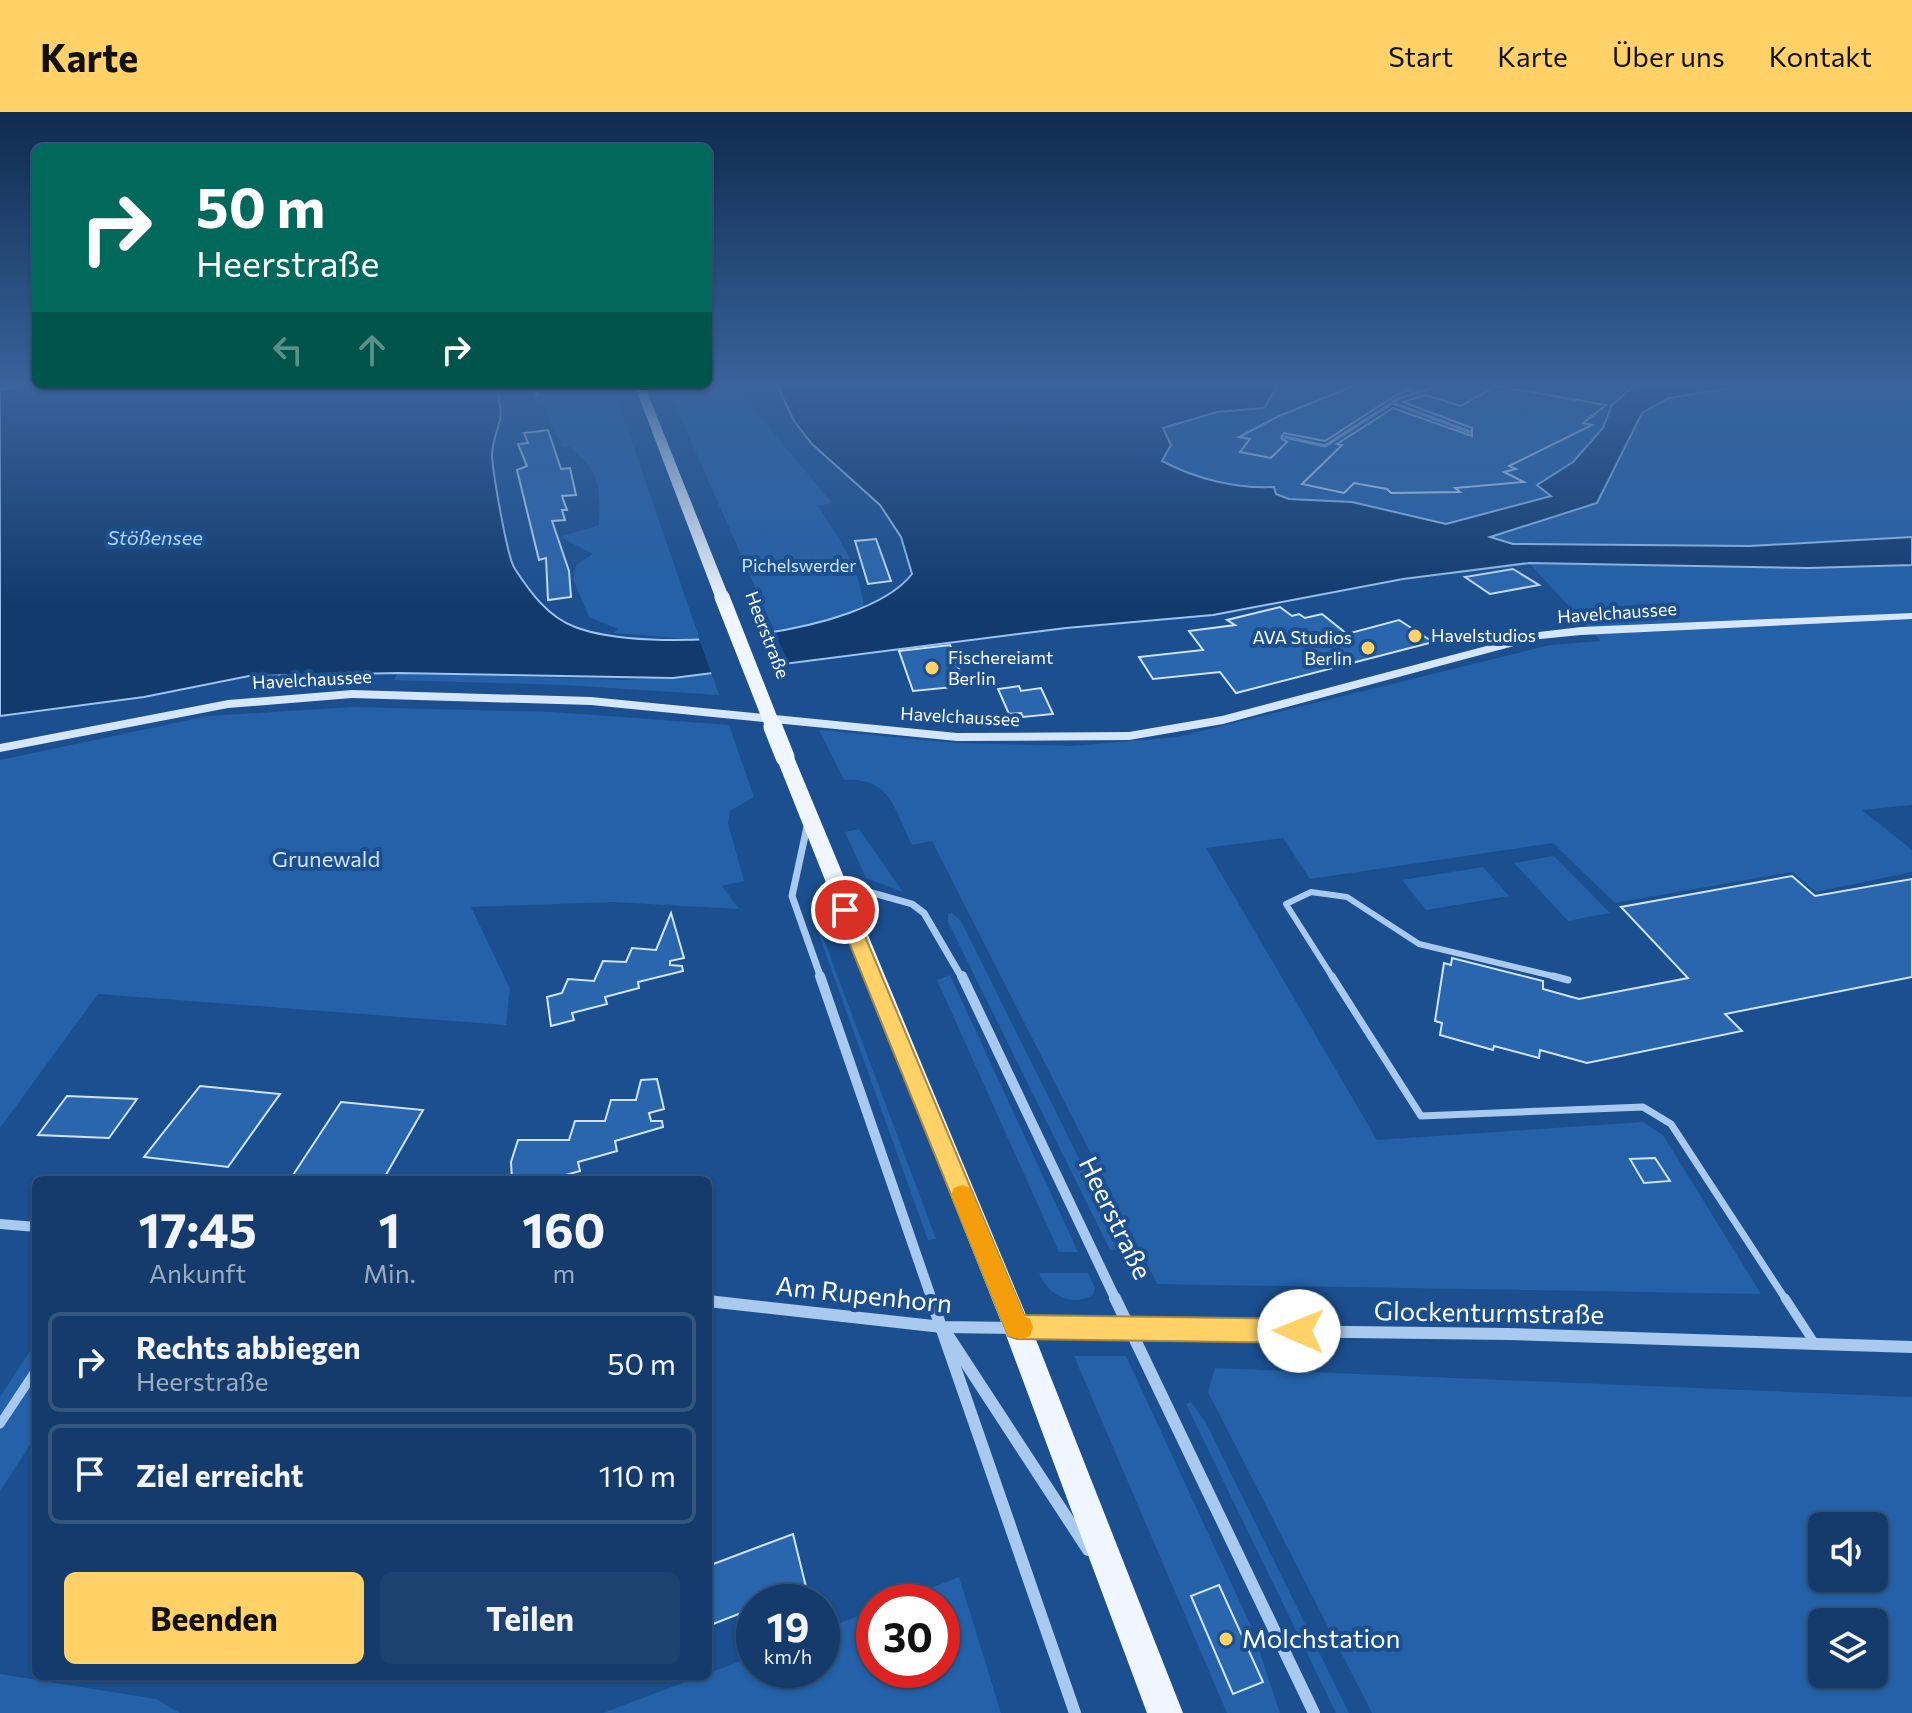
<!DOCTYPE html>
<html lang="de">
<meta charset="utf-8">
<style>
:root{--surface:#143b6b;--page:#1d4271;--text:#f1f3f6;--muted:#9dadc1;--line:#33557e;--accent:#ffd166}
body{margin:0;font-family:Commissioner,sans-serif;background:var(--page);color:var(--text);height:100vh;display:flex;flex-direction:column;font-size:30px;white-space:nowrap}
*{box-sizing:border-box;margin:0}
p{font-size:26px;color:var(--muted)}
.icon{flex:none;width:44px;height:44px;fill:none;stroke:currentColor;stroke-width:2;stroke-linecap:round;stroke-linejoin:round}
.map{position:relative;flex:1;overflow:hidden}
.side{position:absolute;left:32px;top:1064px;width:680px;height:504px;display:flex;flex-direction:column;background:var(--surface);border-radius:12px;box-shadow:0 2px 6px #0004,0 0 0 2px var(--line)}
.side>*{flex:none}
.top-card{position:absolute;left:32px;top:32px;width:680px;height:244px;border-radius:12px;box-shadow:0 2px 6px #0004,0 0 0 2px var(--line);background:#00695c;color:#fff;overflow:hidden}
.tools{position:absolute;left:1808px;top:1400px;display:grid;gap:16px}
.tools a{display:grid;place-items:center;width:80px;height:80px;border-radius:12px;background:var(--surface);box-shadow:0 2px 6px #0004,0 0 0 2px var(--line);font-size:40px}
.speed{position:absolute;left:736px;top:1472px;display:flex;gap:16px;font-size:40px;font-weight:700;text-align:center}
.speed>*{display:grid;place-content:center;width:104px;height:104px;border-radius:50%;background:var(--surface);box-shadow:0 2px 6px #0004,0 0 0 2px var(--line);line-height:1}
.speed small{font-size:20px;font-weight:400}
.speed .limit{border:12px solid #d22;background:#fff;color:#111}
.pin{position:absolute;display:grid;place-items:center;width:68px;height:68px;color:#fff;margin:-34px;border:4px solid #fff;border-radius:50%;box-shadow:0 2px 8px #0007}
.me{position:absolute;width:88px;margin:-44px;rotate:271deg;stroke-linejoin:round;filter:drop-shadow(0 0 6px #0008)}
.turn{display:flex;align-items:center;gap:28px;height:168px;padding:0 32px;font-size:36px}
.turn .icon{width:104px;height:104px;stroke-width:2.5}
.turn b{display:block;font-size:56px;line-height:68px}
.lanes{display:flex;align-items:center;height:76px;padding:0 32px;background:#0003;justify-content:center;gap:40px;direction:ltr}
.lanes .off{opacity:.35}
.eta{display:flex;justify-content:space-evenly;align-items:center;height:136px;text-align:center}
.eta b{font-size:48px;font-weight:700;line-height:56px}
.action{display:flex;gap:16px;margin-top:auto;padding:16px 32px}
.action a{flex:1;height:92px;border-radius:12px;background:var(--accent);color:#111;font-size:32px;font-weight:700;line-height:92px;text-align:center}
.action a+a{background:var(--page);color:var(--text)}
ul{padding:0;list-style:none}
li{display:flex;align-items:center;gap:24px;height:100px;margin:0 16px 12px;padding:0 16px;border:4px solid var(--line);border-radius:12px}
li div{flex:1}
li b{display:block;font-size:30px}
li em{font-style:normal}
header{display:flex;align-items:center;gap:48px;box-sizing:border-box;height:112px;padding:0 40px;background:var(--accent);color:#111}
header strong{font-size:38px}
nav{display:flex;gap:44px;margin-inline-start:auto;font-size:28px}
.map>svg:first-child{display:block}
.green{fill:#2461a8;fill-rule:evenodd}
.water{fill:#123a6d;stroke:#9cc4f0;stroke-width:2}
.pier{fill:#1b4f8f}
.building{fill:#2a66ad;stroke:#cfe3fa;stroke-width:2}
.lines{fill:none;stroke-linecap:round;stroke-linejoin:round}
.lane-far3{stroke:#a9c9ee;stroke-width:3}
.lane-far2{stroke:#a9c9ee;stroke-width:6}
.lane-far1{stroke:#a9c9ee;stroke-width:7}
.lane{stroke:#a9c9ee;stroke-width:9}
.street-far2{stroke:#a9c9ee;stroke-width:7}
.street-far1{stroke:#a9c9ee;stroke-width:10}
.street{stroke:#a9c9ee;stroke-width:12}
.secondary{fill:#d6e6fa;fill-rule:evenodd}
.primary{fill:#f0f6ff;fill-rule:evenodd}
.primary-bridge-far1{stroke:#f0f6ff;stroke-width:15}
.primary-bridge{stroke:#f0f6ff;stroke-width:19}
.route{fill:#ffd166;stroke:#a68842;stroke-width:2}
.slow{fill:#f59e0b}
.poi-dot{fill:#ffd166;stroke:#1b4f8f;stroke-width:3}
.labels{text-anchor:middle;stroke-width:8;stroke-linejoin:round;paint-order:stroke}
.far-park-label{font-size:18px;fill:#cfe3fa;stroke:#1b4f8f}
.far-street-label{font-size:18px;fill:#fff;stroke:#1b4f8f}
.far-poi-label{font-size:18px;fill:#fff;stroke:#1b4f8f;text-anchor:start}
.far-water-label{font-size:20px;font-style:italic;fill:#b5d3f5;stroke:#1b4f8f}
.park-label{font-size:22px;fill:#cfe3fa;stroke:#1b4f8f}
.near-street-label{font-size:26px;fill:#fff;stroke:#1b4f8f}
.near-poi-label{font-size:26px;fill:#fff;stroke:#1b4f8f;text-anchor:start}
</style>
<header>
<strong>Karte</strong>
<nav><a>Start</a><a>Karte</a><a>Über uns</a><a>Kontakt</a></nav>
</header>
<div class="map">
<svg width="1912" height="1601" viewBox="0 0 1912 1601">
<rect width="100%" height="100%" fill="#1b4f8f"/>
<g class="green">
<path d="M738,271L751,294L832,391L818,394C839,426 861,458 864,497L819,512L774,518L666,272Z"/>
<polygon points="1279,271 1639,271 1612,293 1603,316 1573,350 1538,373 1552,383 1446,412 1352,390 1289,387 1270,375 1260,379 1184,361 1162,349 1171,333 1163,316 1217,300 1264,296"/>
<polygon points="1759,271 1912,271 1912,425 1750,434 1513,432 1489,425 1597,391 1642,301 1669,286"/>
<path d="M526,272H612L700,528L613,521L618,517L589,505L573,467L576,453L593,442L560,425L599,413C601,375 600,360 569,334L562,335L543,294L533,287L530,272Z"/>
<path d="M1529,451L1808,456L1912,453V693L1862,698L1912,738V760L1816,780L1792,760L1615,791L1553,731L1310,767L1283,726L1206,736L1377,1028L1643,1010L1663,1023L1761,1182L1157,1172L932,729L912,733C894,697 891,665 844,668L819,618L957,631L1072,634L1177,625L1550,533L1601,529Z"/>
<polygon points="398,561 626,568 712,562 719,583 564,573 394,568"/>
<polygon points="352,595 553,600 729,613 754,685 730,699 728,711 744,769 722,774 739,797 612,790 471,795 510,877 506,913 98,882 0,1016 0,648 208,604"/>
<polygon points="859,717 903,780 866,766 845,720"/>
<polygon points="1553,744 1554,744 1610,801 1568,809 1514,751"/>
<polygon points="1483,755 1509,784 1426,798 1402,768"/>
<polygon points="952,801 961,809 1124,1137 1110,1138 948,810 948,802"/>
<polygon points="817,809 936,1127 928,1128 815,812"/>
<polygon points="950,863 1078,1140 1059,1140 937,868"/>
<path d="M1039,1161H1088L1095,1176L1093,1183C1071,1196 1047,1182 1039,1161Z"/>
<polygon points="36,1230 36,1324 0,1379 0,1285"/>
<polygon points="1074,1244 1126,1244 1251,1514 1280,1601 1227,1601"/>
<path d="M1215,1256L1912,1285V1601H1372L1208,1280ZM1822,1414H1874V1466H1822ZM1822,1510H1874V1562H1822Z"/>
<polygon points="1191,1290 1206,1311 1349,1601 1336,1601 1186,1292"/>
<polygon points="959,1465 1001,1601 603,1601 754,1544 754,1558 822,1558 822,1518 874,1498 874,1558 942,1558 942,1490 895,1490"/>
<polygon points="0,1562 156,1587 180,1601 0,1601"/>
</g>
<path class="water" d="M776,271H1279L1264,296L1217,300L1163,316L1171,333L1162,349C1196,367 1237,377 1274,375L1276,382L1289,387L1352,390L1446,412L1551,384L1537,373L1573,350L1603,316L1612,293L1638,271H1759L1669,286L1642,301L1597,391L1490,425L1513,432L1750,434L1912,425V453L1808,456L1529,451L1403,467L1213,503L1066,516L673,566L398,561L249,564L144,585L0,604V277L43,272H497C498,283 502,297 500,308C497,320 492,331 492,344C493,360 507,446 515,457C530,480 548,505 575,515C647,543 862,526 912,462L901,425L880,393L812,332L794,309Z"/>
<polygon class="pier" points="772,515 790,554 713,566 698,524"/>
<g class="building">
<polygon points="1361,271 1386,271 1410,278 1398,282 1325,329 1284,321 1281,326 1287,330 1271,346 1240,340 1250,327 1239,325 1279,304"/>
<polygon points="1496,274 1606,293 1583,311 1592,313 1509,354 1516,357 1504,360 1524,370 1455,376 1460,380 1391,381 1387,377 1354,371 1344,381 1302,372 1342,333 1337,332 1393,296 1472,324 1472,316 1403,290 1425,283 1461,294"/>
<polygon points="548,318 561,357 570,356 576,383 562,384 567,398 562,398 565,408 552,409 569,459 571,485 548,488 546,446 539,448 517,358 527,354 518,332 528,331 524,321"/>
<polygon points="876,427 891,469 868,472 855,429"/>
<polygon points="1513,457 1539,473 1490,482 1465,465"/>
<polygon points="1280,495 1292,504 1299,502 1305,506 1322,502 1347,522 1399,508 1433,530 1236,581 1220,560 1153,567 1139,545 1203,538 1189,519 1235,513 1227,508"/>
<polygon points="950,533 965,574 913,579 899,539"/>
<polygon points="1019,574 1021,579 1041,576 1053,602 1023,605 1021,601 1009,602 998,577"/>
<polygon points="1792,764 1815,784 1912,767 1912,865 1725,902 1742,919 1587,951 1540,938 1539,946 1494,934 1493,938 1440,923 1442,911 1435,909 1444,851 1451,853 1452,846 1543,869 1543,877 1579,887 1688,866 1621,795"/>
<polygon points="671,801 684,846 670,849 670,853 682,854 683,859 638,870 639,876 605,885 607,892 572,901 574,908 551,914 547,885 562,881 568,867 594,869 603,849 626,850 632,836 656,838"/>
<polygon points="657,967 664,997 649,1001 651,1009 662,1009 663,1015 615,1029 617,1039 578,1050 580,1059 548,1068 512,1068 511,1050 518,1028 569,1028 575,1009 605,1009 611,988 636,988 641,968"/>
<polygon points="200,974 280,982 228,1055 144,1045"/>
<polygon points="67,984 137,987 109,1026 38,1023"/>
<polygon points="341,990 423,998 383,1068 293,1063"/>
<polygon points="1655,1046 1670,1069 1644,1071 1630,1047"/>
<polygon points="793,1422 806,1475 769,1490 754,1490 754,1496 708,1514 708,1454"/>
<polygon points="1219,1473 1263,1570 1233,1582 1191,1484"/>
</g>
<g class="lines">
<g class="lane-far3">
<polyline points="536,272 537,283"/>
<polyline points="1393,291 1470,320"/>
<polyline points="1285,325 1325,334 1400,286 1447,271"/>
</g>
<polyline class="lane-far2" points="1333,866 1286,792 1311,780 1347,785 1419,832 1561,866"/>
<g class="lane-far1">
<polyline points="1332,864 1421,1004 1643,995 1671,1012 1786,1188"/>
<polyline points="1553,864 1568,868"/>
</g>
<g class="lane">
<polyline points="1785,1186 1815,1232"/>
<polyline points="0,1312 36,1258"/>
</g>
<g class="street-far2">
<polyline points="808,710 792,784 821,866"/>
<polyline points="837,771 912,792 924,801 962,866"/>
</g>
<g class="street-far1">
<polyline points="820,864 932,1188"/>
<polyline points="962,864 1116,1188"/>
<polyline points="0,1112 36,1115"/>
</g>
<g class="street">
<polyline points="931,1186 1075,1601"/>
<polyline points="1115,1186 1314,1601"/>
<polyline points="708,1189 942,1215 1508,1222 1912,1235"/>
<polyline points="949,1225 1088,1438"/>
</g>
<polygon class="secondary" points="1912,501 1912,507 1581,523 1540,527 1223,612 1129,628 957,629 591,593 352,586 228,596 0,640 0,632 228,588 352,578 591,585 957,621 1129,620 1222,604 1539,520 1581,515"/>
<g class="primary">
<polygon points="634,272 644,272 729,485 727,488 715,485"/>
<polygon points="785,640 794,645 1031,1215 1183,1601 1147,1601 1003,1215 776,645"/>
</g>
<polyline class="primary-bridge-far1" points="722,485 774,617"/>
<polyline class="primary-bridge" points="773,615 785,645"/>
</g>
<linearGradient id="sky" x2="0" y2="1"><stop stop-color="#0f2b4f"/><stop offset="0.55" stop-color="#39639b"/><stop offset="1" stop-color="#39639b" stop-opacity="0"/></linearGradient>
<rect width="1912" height="495" fill="url(#sky)"/>
<polygon class="route" points="845,791 854,798 1024,1203 1299,1207 1308,1211 1311,1219 1308,1228 1299,1231 1017,1227 1008,1224 836,798"/>
<polygon class="slow" points="962,1073 970,1076 1025,1205 1030,1207 1033,1215 1030,1224 1021,1227 1008,1224 951,1083 954,1076"/>
<g class="poi-dot">
<circle cx="1415" cy="524" r="8"/>
<circle cx="1368" cy="536" r="8"/>
<circle cx="932" cy="556" r="8"/>
<circle cx="1226" cy="1527" r="8"/>
</g>
<g class="labels">
<g class="far-park-label">
<text x="799" y="460">Pichelswerder</text>
</g>
<g class="far-street-label">
<text transform="translate(1617 501) rotate(-4)" y="6">Havelchaussee</text>
<text transform="translate(767 523) rotate(69)" y="6">Heerstraße</text>
<text transform="translate(312 568) rotate(-3)" y="6">Havelchaussee</text>
<text transform="translate(960 605) rotate(3)" y="6">Havelchaussee</text>
</g>
<g class="far-poi-label">
<text x="1431" y="530">Havelstudios</text>
<text x="1352" y="532" text-anchor="end">AVA Studios<tspan x="1352" dy="21">Berlin</tspan></text>
<text x="948" y="552">Fischereiamt<tspan x="948" dy="21">Berlin</tspan></text>
</g>
<g class="far-water-label">
<text x="155" y="433">Stößensee</text>
</g>
<g class="park-label">
<text x="326" y="755">Grunewald</text>
</g>
<g class="near-street-label">
<text transform="translate(1115 1106) rotate(64)" y="9">Heerstraße</text>
<text transform="translate(864 1183) rotate(6)" y="9">Am Rupenhorn</text>
<text transform="translate(1489 1201) rotate(1)" y="9">Glockenturmstraße</text>
</g>
<g class="near-poi-label">
<text x="1242" y="1536">Molchstation</text>
</g>
</g>
</svg>
<div class="tools">
<a><svg class="icon" aria-label="sound" viewBox="0 0 24 24"><path d="M4 9h4l5-4v14l-5-4H4zM17 9q2 3 0 6"/></svg></a>
<a><svg class="icon" aria-label="layers" viewBox="0 0 24 24"><path d="M12 4l9 5-9 5-9-5zM3 14l9 5 9-5"/></svg></a>
</div>
<div class="speed"><div>19<small>km/h</small></div><div class="limit">30</div></div>
<div class="pin" style="left:845px;top:798px;background:#d93025"><svg class="icon" aria-label="arrive" viewBox="0 0 24 24"><path d="M6 21V4h12l-3 4 3 4H6"/></svg></div>
<svg class="me" style="left:1299px;top:1219px" viewBox="-20 -20 40 40"><circle r="19" fill="#fff"/><path d="M0-13L10 11 0 6-10 11z" fill="#ffd166"/></svg>
<div class="top-card">
<div class="turn"><svg class="icon" aria-label="right" viewBox="0 0 24 24"><path d="M7 20v-9h11M14 6l5 5-5 5"/></svg><div><b>50 m</b>Heerstraße</div></div>
<div class="lanes"><svg class="icon off" aria-label="left" viewBox="0 0 24 24"><path d="M17 20v-9H6M10 6l-5 5 5 5"/></svg><svg class="icon off" aria-label="ahead" viewBox="0 0 24 24"><path d="M12 20V5M6 11l6-6 6 6"/></svg><svg class="icon" aria-label="right" viewBox="0 0 24 24"><path d="M7 20v-9h11M14 6l5 5-5 5"/></svg></div>
</div>
<section class="side">
<div class="eta">
<div><b>17:45</b><p>Ankunft</p></div>
<div><b>1</b><p>Min.</p></div>
<div><b>160</b><p>m</p></div>
</div>
<ul>
<li><svg class="icon" aria-label="right" viewBox="0 0 24 24"><path d="M7 20v-9h11M14 6l5 5-5 5"/></svg><div><b>Rechts abbiegen</b><p>Heerstraße</p></div><em>50 m</em></li>
<li><svg class="icon" aria-label="arrive" viewBox="0 0 24 24"><path d="M6 21V4h12l-3 4 3 4H6"/></svg><div><b>Ziel erreicht</b></div><em>110 m</em></li>
</ul>
<div class="action"><a>Beenden</a><a>Teilen</a></div>
</section>
</div>
